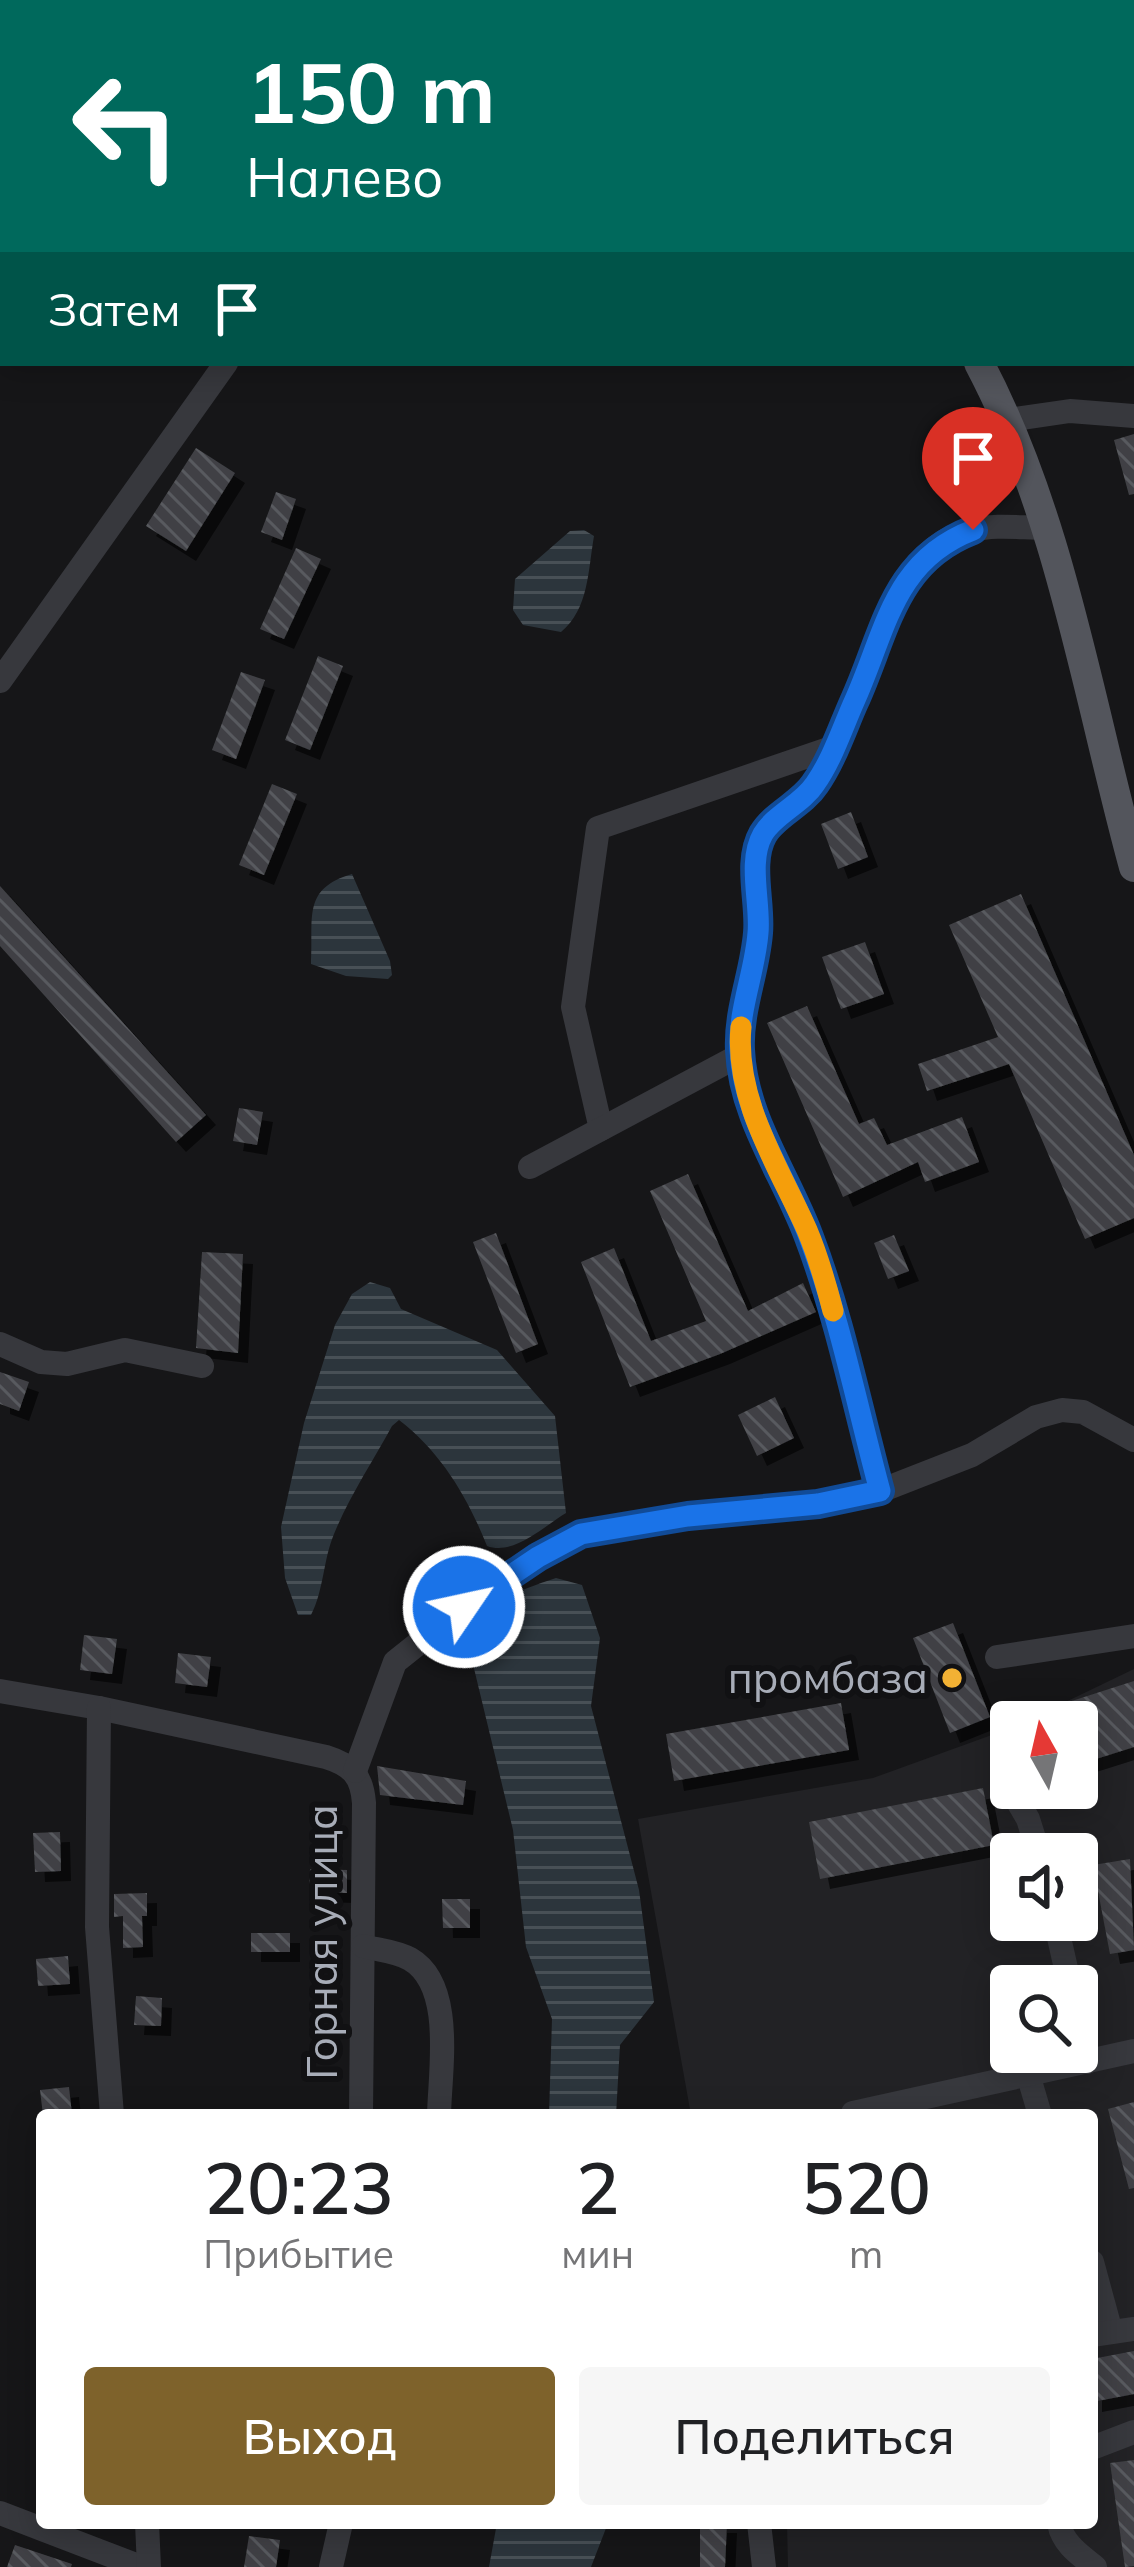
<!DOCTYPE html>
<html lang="ru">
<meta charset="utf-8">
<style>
:root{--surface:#fff;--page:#f6f6f6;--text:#202124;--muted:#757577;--accent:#7e622b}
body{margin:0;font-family:Mulish,sans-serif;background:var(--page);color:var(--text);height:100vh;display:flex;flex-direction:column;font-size:45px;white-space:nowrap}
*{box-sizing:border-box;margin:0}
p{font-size:39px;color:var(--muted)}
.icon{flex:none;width:66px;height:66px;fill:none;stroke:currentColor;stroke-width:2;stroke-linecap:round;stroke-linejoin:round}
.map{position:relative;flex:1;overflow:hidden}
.side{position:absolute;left:36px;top:2109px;width:1062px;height:420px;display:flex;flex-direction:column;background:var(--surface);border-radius:12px;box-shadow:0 6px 30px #0003}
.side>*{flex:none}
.banner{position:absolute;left:0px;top:0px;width:1134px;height:366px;box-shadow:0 6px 30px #0003;background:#00695c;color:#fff;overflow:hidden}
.needle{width:78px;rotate:352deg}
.controls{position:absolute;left:990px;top:1701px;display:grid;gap:24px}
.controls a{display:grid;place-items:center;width:108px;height:108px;border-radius:12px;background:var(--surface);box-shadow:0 6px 30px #0003;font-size:60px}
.pin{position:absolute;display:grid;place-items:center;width:102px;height:102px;color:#fff;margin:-123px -51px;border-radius:50% 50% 50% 0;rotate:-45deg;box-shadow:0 0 12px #0007}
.pin .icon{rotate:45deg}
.me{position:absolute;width:132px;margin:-66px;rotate:56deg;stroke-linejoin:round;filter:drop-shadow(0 0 9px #0008)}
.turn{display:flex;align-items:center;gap:42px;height:252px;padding:0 48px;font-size:54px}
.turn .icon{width:156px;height:156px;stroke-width:2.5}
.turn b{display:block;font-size:84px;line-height:102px}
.then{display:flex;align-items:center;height:114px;padding:0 48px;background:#0003;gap:24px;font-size:45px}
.eta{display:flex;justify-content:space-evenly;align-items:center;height:204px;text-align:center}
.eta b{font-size:72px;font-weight:600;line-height:84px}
.primary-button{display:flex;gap:24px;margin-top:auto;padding:24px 48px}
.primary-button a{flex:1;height:138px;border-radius:12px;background:var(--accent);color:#fff;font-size:48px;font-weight:600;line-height:138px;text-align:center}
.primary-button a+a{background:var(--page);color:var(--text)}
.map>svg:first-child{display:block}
.built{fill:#222225;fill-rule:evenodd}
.water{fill:url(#water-rules)}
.building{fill:url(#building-back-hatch);filter:url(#shadow)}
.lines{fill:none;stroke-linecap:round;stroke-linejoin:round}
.minor{stroke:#37383d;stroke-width:24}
.major{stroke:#53555c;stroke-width:30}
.route-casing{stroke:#114b97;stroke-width:30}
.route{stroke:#1a73e8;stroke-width:21}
.slow{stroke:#f59e0b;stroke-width:21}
.poi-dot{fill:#f2b134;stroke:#111113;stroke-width:4.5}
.labels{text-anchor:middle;stroke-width:12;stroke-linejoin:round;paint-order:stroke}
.poi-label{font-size:42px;fill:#a8adb8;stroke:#111113;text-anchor:end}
.street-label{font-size:42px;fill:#a8adb8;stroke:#111113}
</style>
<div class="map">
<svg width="1134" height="2567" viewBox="0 0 1134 2567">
<defs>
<pattern id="water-rules" width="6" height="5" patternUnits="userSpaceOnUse" patternTransform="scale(3)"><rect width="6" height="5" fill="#2c353c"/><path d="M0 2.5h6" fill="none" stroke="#485056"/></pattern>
<pattern id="building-back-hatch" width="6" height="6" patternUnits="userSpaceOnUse" patternTransform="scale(3)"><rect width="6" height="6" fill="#404145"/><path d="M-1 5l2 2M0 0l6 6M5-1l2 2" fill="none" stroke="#595a5e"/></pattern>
<filter id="shadow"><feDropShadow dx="10" dy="10" stdDeviation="0" flood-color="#0009"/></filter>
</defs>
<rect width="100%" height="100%" fill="#161618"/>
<path class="built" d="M1134,1669V2567H788L787,2523H1092V2115H691L638,1819L873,1778L1011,1728V1788H1077V1722H1024ZM1011,1854H1077V1920H1011ZM1011,1986H1077V2052H1011Z"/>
<g class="water">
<path d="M584,530L594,536C588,570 589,609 561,632L523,625L513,610L515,579L570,531Z"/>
<path d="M352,874L390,961L392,975L388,979L346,976L311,964C314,918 301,889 352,874Z"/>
<path d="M370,1282L390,1288L401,1309L497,1350L555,1416L566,1513C544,1526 514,1556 487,1546C468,1498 441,1452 399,1420L392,1426C373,1461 349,1497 334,1534C323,1560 324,1590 311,1615H298L285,1578L281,1527L304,1423L335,1325L352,1294Z"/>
<path d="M556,1578L582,1585L600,1638L591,1706L639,1890L654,2002L620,2045L616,2115H549L552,2019L526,1947L513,1830L471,1656C484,1601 506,1595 556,1578Z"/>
<polygon points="497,2523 608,2523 591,2567 489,2567"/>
</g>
<g class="building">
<polygon points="1134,434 1134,494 1129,495 1114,440"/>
<polygon points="196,448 235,473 186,551 146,526"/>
<polygon points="276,492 296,499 282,540 261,532"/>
<polygon points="296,548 321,559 284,639 260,629"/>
<polygon points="318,656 343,666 310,750 285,740"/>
<polygon points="241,672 265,680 236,759 212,750"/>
<polygon points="272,784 297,794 264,875 239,865"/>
<polygon points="851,812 868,857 838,869 821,824"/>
<polygon points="0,886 206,1115 176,1142 0,946"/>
<polygon points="1021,894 1134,1155 1134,1218 1085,1239 1009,1064 927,1091 918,1064 998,1037 949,925"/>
<polygon points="865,942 884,994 841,1009 822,957"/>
<polygon points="807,1006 859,1124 874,1118 887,1145 962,1117 979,1162 925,1182 918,1162 843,1197 767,1023"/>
<polygon points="239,1108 263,1112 257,1145 233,1141"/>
<polygon points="688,1174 748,1311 803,1283 816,1312 720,1354 630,1387 581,1262 614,1248 651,1341 706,1321 650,1191"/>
<polygon points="496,1233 538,1344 516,1353 473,1242"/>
<polygon points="894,1235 909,1271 888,1279 874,1243"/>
<polygon points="202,1252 243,1254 238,1353 196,1348"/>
<polygon points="0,1372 29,1382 19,1411 0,1404"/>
<polygon points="775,1397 794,1438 757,1456 738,1415"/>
<polygon points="953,1623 990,1717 950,1733 913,1638"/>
<polygon points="84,1635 117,1639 112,1674 80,1670"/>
<polygon points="178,1653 211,1657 207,1687 175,1683"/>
<polygon points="1134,1681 1134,1747 1077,1765 1077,1722 1054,1722 1050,1708"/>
<polygon points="841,1703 849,1750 674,1781 666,1734"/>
<polygon points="377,1766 466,1781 463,1805 380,1795"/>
<polygon points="983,1788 994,1845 820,1879 809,1822"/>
<polygon points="60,1832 61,1871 35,1872 33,1833"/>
<polygon points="1130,1859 1134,1950 1110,1954 1093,1865"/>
<polygon points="310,1869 347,1870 347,1893 309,1892"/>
<polygon points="147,1893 147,1916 142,1916 143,1947 123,1948 123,1916 114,1917 114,1894"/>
<polygon points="442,1899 470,1899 470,1928 443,1928"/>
<rect x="251" y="1933" width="39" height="19"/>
<polygon points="68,1956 70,1984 38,1986 36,1959"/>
<polygon points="136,1996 162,1998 161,2026 134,2025"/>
<polygon points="69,2087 72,2115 43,2115 40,2090"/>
<polygon points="1134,2102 1134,2188 1129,2189 1108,2109"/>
<polygon points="1134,2351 1134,2394 1092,2402 1092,2359"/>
<polygon points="1134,2460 1134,2566 1125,2567 1110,2463"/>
<polygon points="700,2523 727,2523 725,2567 700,2567"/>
<polygon points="249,2536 280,2540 276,2567 244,2567"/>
<polygon points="15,2545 72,2564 71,2567 7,2567"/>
</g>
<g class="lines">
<g class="minor">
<polyline points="730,0 733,3"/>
<polyline points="463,3 465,0"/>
<polyline points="0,103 3,109"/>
<polyline points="0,257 3,254"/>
<polyline points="1009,420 1070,411 1134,416"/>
<polyline points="0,681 226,363"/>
<polyline points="601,1129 573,1007 598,828 834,747"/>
<polyline points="530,1167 740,1055"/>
<polyline points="0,1344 41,1362 67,1364 125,1350 202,1366"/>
<path d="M880,1491C857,1406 840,1319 809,1237C786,1176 743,1118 740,1051C738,1011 754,973 758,934C762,903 747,864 763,835C774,815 801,804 815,785C833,759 846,724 858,695C882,636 899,547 972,530C995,524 1021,528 1045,528"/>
<polyline points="997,1657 1134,1636"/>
<path d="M0,1691L99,1708L326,1757C352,1765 362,1776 364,1803L361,2115"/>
<polyline points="99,1708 97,1927 112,2115"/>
<polyline points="355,1771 395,1662 464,1607 538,1557 581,1535 688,1516 817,1505 880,1491 972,1455 1036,1417 1062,1410 1083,1412 1134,1440"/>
<polyline points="1004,1778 1028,1819 1039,1854"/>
<polyline points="1055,1920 1070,1986"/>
<path d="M363,1946C378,1950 396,1951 410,1959C455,1985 440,2070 439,2115"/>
<polyline points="1077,2019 1087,2062"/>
<polyline points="1028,2074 1040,2115"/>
<polyline points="853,2113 1134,2051"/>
<polyline points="1092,2262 1111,2332"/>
<polyline points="1092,2335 1134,2329"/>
<polyline points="1092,2448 1134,2432"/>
<polyline points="0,2513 141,2567"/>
<polyline points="147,2523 149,2567"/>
<polyline points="759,2523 764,2567"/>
<path d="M1059,2523C1062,2543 1080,2555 1095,2567"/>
<polyline points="331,2567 341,2523"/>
</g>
<g class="major">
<polyline points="508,0 518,3"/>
<path d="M979,363C1061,518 1088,699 1134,867"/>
</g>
</g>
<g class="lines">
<defs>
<path id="route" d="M464,1607L538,1557L581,1534L688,1516L818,1504L880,1491C857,1406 840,1319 809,1237C786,1175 743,1118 740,1050C738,1010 755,972 758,933C761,903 747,862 763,834C775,814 802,804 815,784C832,760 842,729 854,702C886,632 892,561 973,530"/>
</defs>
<use href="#route" class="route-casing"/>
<use href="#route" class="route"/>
<path class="slow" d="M741,1027C734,1100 779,1167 807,1230C818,1256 826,1284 833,1311"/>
</g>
<circle class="poi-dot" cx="952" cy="1678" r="12"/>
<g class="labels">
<g class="poi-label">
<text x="928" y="1693">промбаза</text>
</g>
<g class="street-label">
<text transform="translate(322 1942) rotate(-90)" y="15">Горная улица</text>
</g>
</g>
</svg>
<div class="controls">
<a><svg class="needle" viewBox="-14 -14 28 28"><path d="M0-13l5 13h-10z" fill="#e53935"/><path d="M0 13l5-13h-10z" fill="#757577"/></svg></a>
<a><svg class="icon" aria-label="sound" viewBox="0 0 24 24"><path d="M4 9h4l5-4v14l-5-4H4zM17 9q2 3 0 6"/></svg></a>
<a><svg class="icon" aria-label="search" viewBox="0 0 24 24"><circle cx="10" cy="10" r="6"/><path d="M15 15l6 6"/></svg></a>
</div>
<div class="pin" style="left:973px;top:530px;background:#d93025"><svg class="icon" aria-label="arrive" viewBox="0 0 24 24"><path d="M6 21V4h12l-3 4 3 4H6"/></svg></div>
<svg class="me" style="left:464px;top:1607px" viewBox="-20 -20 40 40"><circle r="17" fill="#1a73e8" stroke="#fff" stroke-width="3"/><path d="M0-11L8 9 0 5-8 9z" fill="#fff"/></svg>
<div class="banner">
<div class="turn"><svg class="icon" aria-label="left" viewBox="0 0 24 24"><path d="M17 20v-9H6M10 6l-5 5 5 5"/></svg><div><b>150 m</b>Налево</div></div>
<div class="then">Затем<svg class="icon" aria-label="arrive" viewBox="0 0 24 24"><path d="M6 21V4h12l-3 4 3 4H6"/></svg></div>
</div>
<section class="side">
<div class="eta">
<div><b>20:23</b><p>Прибытие</p></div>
<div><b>2</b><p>мин</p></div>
<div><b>520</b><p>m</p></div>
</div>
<div class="primary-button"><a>Выход</a><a>Поделиться</a></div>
</section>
</div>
